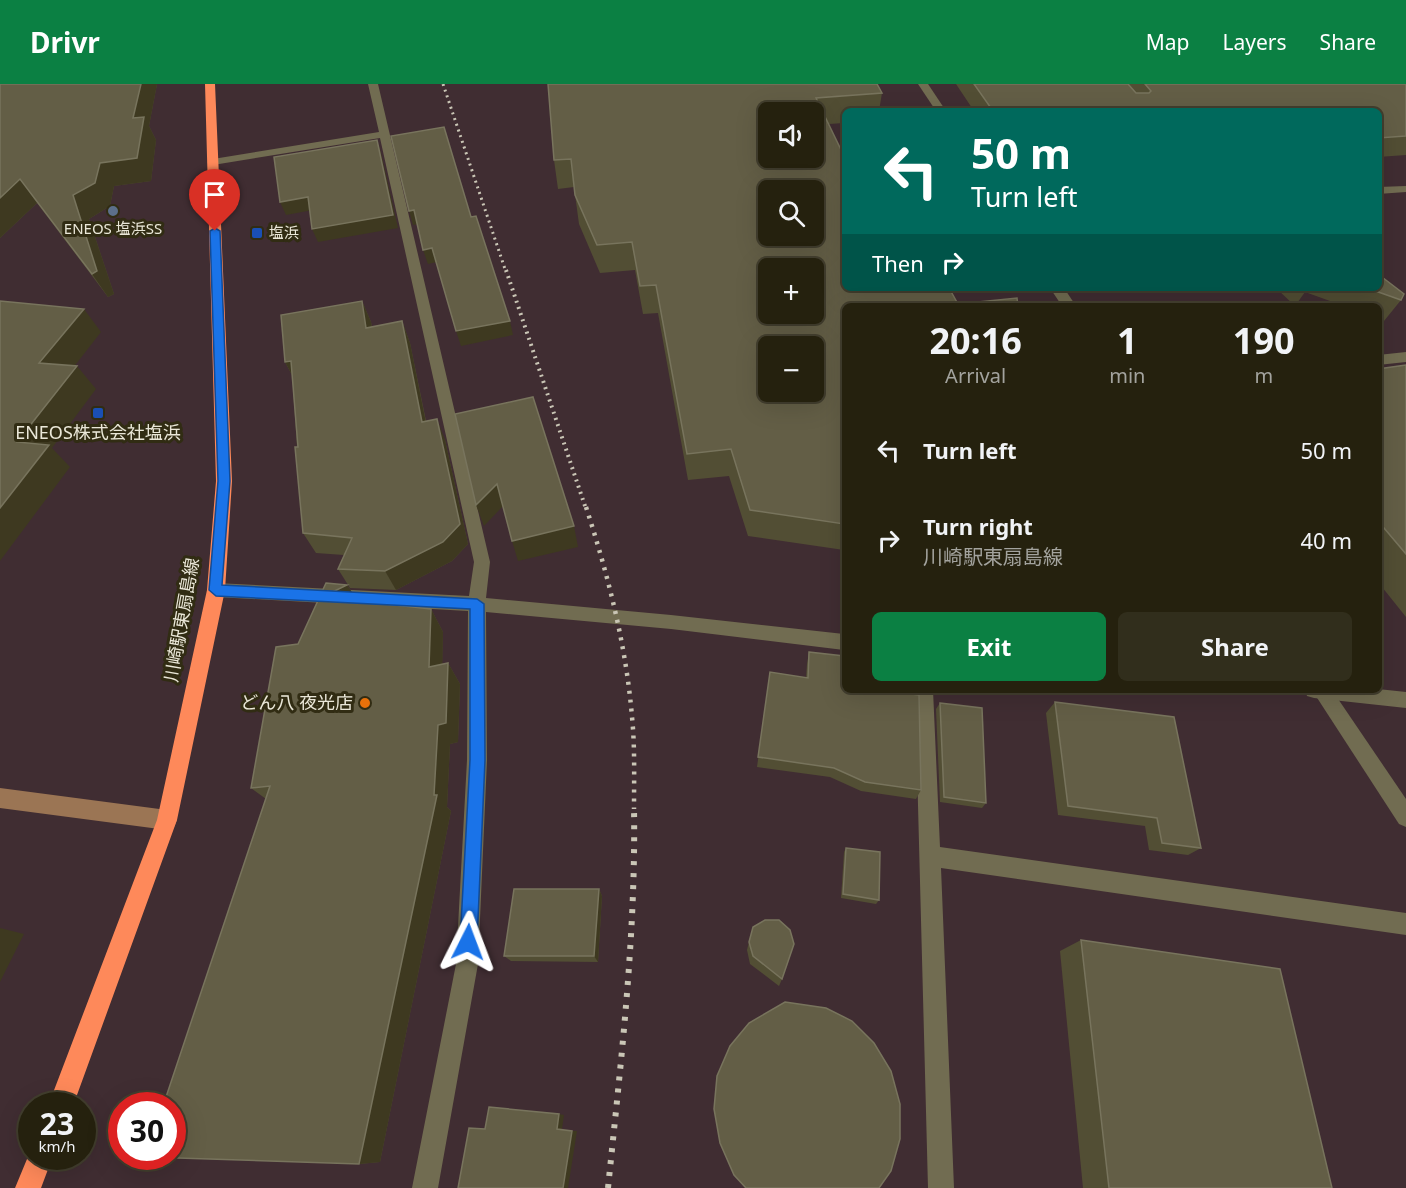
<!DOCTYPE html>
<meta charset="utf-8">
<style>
:root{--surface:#25210e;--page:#312e1c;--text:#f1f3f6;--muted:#a3a39e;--line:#423e2e;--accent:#0b8043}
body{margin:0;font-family:"Noto Sans","Noto Sans JP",sans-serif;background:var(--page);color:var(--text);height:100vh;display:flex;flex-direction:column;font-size:22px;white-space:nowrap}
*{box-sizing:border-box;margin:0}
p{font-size:20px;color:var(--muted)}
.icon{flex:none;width:33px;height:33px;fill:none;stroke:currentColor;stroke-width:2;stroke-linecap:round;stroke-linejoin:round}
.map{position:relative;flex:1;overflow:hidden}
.side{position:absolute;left:842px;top:219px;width:540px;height:390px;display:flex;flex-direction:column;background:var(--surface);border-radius:9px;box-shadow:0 6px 24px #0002,0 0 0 2px var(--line)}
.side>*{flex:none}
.guide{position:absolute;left:842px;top:24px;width:540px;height:183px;border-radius:9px;box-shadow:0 6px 24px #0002,0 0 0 2px var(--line);background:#00695c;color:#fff;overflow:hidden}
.tools{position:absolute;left:758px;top:18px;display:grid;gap:12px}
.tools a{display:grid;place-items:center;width:66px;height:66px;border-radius:9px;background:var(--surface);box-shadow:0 6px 24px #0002,0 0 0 2px var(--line);font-size:30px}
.speed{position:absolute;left:18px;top:1008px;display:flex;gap:12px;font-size:30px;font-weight:700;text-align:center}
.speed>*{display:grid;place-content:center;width:78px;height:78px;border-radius:50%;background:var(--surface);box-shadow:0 6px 24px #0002,0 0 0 2px var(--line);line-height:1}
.speed small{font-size:15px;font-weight:400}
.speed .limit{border:9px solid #d22;background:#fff;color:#111}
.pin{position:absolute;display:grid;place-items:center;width:51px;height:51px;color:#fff;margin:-62px -26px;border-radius:50% 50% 50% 0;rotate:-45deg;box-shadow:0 0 6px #0007}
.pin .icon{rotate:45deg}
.me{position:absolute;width:66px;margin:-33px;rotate:3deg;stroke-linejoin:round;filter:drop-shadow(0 0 4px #0008)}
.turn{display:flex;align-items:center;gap:21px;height:126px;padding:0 30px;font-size:27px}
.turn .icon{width:78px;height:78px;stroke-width:2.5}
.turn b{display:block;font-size:42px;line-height:51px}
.then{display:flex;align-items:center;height:57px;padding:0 30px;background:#0003;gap:12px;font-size:22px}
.eta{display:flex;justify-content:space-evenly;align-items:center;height:102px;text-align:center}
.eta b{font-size:36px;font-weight:700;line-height:42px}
.action{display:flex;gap:12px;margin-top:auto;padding:12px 30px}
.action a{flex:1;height:69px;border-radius:9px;background:var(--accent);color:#fff;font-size:24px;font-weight:700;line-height:69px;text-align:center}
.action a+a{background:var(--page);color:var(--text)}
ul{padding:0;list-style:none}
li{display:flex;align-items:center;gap:18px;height:90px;padding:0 30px}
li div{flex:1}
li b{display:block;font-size:22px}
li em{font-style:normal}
header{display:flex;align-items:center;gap:36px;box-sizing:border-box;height:84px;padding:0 30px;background:var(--accent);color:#fff}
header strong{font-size:28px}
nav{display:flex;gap:33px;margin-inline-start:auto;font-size:21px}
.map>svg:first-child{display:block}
.industrial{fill:#402d32;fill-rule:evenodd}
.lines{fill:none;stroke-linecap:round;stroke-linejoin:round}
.lane{fill:#716c51;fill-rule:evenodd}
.street{fill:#716c51;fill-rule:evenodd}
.secondary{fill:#9b7554;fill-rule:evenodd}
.highway{fill:#fe895a;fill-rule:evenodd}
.rail-far3{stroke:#cac6b6;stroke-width:3;stroke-dasharray:2 4;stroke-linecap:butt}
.rail-far2{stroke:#cac6b6;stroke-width:4;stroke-dasharray:2 4.5;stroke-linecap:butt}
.rail-far1{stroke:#cac6b6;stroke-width:4.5;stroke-dasharray:3 6;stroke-linecap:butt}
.rail{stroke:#cac6b6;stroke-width:6;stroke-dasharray:4 8;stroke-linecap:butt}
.wall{fill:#524e34}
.shaded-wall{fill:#3e3920}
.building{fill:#635e46;stroke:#78745d;stroke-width:1.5;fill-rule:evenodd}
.route{fill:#1a73e8;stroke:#114b97;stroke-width:1.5}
.service-dot{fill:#5c6f8a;stroke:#312c13;stroke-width:2}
.transit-dot{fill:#1a4fb4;stroke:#312c13;stroke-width:2}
.food-dot{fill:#e8710a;stroke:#312c13;stroke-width:2}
.labels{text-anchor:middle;stroke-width:6;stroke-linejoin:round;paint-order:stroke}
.far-poi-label{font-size:15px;fill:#eae7d8;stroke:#312c13}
.poi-label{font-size:18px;fill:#eae7d8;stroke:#312c13}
.street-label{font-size:18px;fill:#eae7d8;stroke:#312c13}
</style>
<header>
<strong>Drivr</strong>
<nav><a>Map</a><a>Layers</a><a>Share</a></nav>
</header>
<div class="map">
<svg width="1406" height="1104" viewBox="0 0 1406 1104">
<rect width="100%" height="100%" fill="#312c13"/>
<path class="industrial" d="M0,0H1406V1104H0ZM844,27H1378V204H844ZM768,28H813V74H768ZM768,106H813V152H768ZM768,184H813V230H768ZM844,222H1378V606H844ZM768,262H813V308H768ZM32,1022H82V1072H32ZM122,1022H172V1072H122Z"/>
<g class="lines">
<g class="lane">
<polygon points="918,0 928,0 946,27 936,27"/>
<polygon points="1406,102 1406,108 1378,110 1378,103"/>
<polygon points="1050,204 1064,204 1076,222 1062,222"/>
<polygon points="1406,268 1406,278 1378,281 1378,271"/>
<polygon points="915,606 933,606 940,763 1406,829 1406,851 941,784 954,1104 928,1104"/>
<polygon points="1312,606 1332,606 1406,715 1406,743 1399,740"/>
</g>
<g class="street">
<polygon points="368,0 378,0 490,478 486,514 671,531 844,550 844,566 671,545 486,528 487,676 478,880 438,1104 412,1104 456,880 467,676 468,527 216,513 210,511 207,506 210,501 216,499 469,512 474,478 380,54 213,81 207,78 213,75 379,48"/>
<polygon points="1378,605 1406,608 1406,624 1314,614 1307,612 1305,606"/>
</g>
<polygon class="secondary" points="0,704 167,726 174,729 177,736 174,743 167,746 0,724"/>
<g class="highway">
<polygon points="205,0 215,0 232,397 225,506 177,736 73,1022 48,1022 157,736 207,506 216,397"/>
<polygon points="32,1063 32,1072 53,1072 41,1104 15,1104"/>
</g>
<polyline class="rail-far3" points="443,0 506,188"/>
<polyline class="rail-far2" points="506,186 586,425"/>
<path class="rail-far1" d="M586,423C608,491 626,561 632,633C635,663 634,694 634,725"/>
<path class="rail" d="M608,1104C621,977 636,851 634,723"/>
</g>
<g class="wall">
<polygon points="0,0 157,0 149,42 156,56 151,97 114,102 110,122 89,135 114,210 108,213 37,119 0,154"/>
<polygon points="548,0 882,9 879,27 844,27 844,39 829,40 844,204 958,220 1018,222 844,222 844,466 748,452 729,392 688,396 658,229 643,230 635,186 600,189 579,140 574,103 558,105 554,76"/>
<polygon points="956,0 1406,0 1406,71 1378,73 1378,27 974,27"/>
<polygon points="1276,204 1378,204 1401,216 1384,237 1378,235 1378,222 1344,222 1305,208 1295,222"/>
<polygon points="362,217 371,238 372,243 402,237 410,259 426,337 445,356 468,460 452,477 396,506 350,504 338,485 344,471 316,469 303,449 292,291 285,278"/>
<polygon points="1406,281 1406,533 1378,498 1378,285"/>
<polygon points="347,501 358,517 431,525 443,548 442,581 448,579 460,600 458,658 450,660 447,723 451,727 380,1078 359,1080 266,715 251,704 298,560"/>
<polygon points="809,568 905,609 921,706 916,715 861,707 830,693 757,683 770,588 806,594 807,580"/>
<polygon points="1055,618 1201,764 1188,771 1149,766 1145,742 1058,731 1046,629"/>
<polygon points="940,619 986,719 982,724 940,718 936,625"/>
<polygon points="846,764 879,816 876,820 841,814 844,768"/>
<polygon points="599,805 602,812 598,878 511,877 504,872"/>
<polygon points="1081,856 1332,1104 1083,1104 1060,867"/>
<polygon points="749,858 782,895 779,902 750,880 747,866"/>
</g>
<g class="shaded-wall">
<polygon points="141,0 157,0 149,42 156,56 151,97 114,102 110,122 89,135 114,210 108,213 92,190 73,111 100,79 133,34"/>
<polygon points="377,56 381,69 398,144 318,158 312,145"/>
<polygon points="20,95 37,119 0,154 0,114"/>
<polygon points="308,113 313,126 286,131 280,118"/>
<polygon points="414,126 419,140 413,141 409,127"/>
<polygon points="432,164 437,178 428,180 423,166"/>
<polygon points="362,217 371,238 376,266 366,244"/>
<polygon points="84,225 101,248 59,302 39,279"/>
<polygon points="402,237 410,259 430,359 422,338"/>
<polygon points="510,237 513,251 461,262 456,247"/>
<polygon points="291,277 297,300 285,278"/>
<polygon points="77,282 96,305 52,364 70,383 0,477 0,424 17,358"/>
<polygon points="437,335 445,356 468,460 452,477 396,506 385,487"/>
<polygon points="497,400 504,421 484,442 476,421"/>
<polygon points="574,442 578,463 518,477 512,457"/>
<polygon points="347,501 362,523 322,513"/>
<polygon points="431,525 443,548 442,604 429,583"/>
<polygon points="448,579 460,600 458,658 450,660 447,723 451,727 380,1078 359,1080 434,711 438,641"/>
<polygon points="599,805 602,812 598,878 594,872"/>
<polygon points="0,844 24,850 0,898"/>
<polygon points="559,1030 564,1031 562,1045 557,1045"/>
<polygon points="572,1047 577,1047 568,1104 563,1104"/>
</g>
<g class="building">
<polygon points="0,0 141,0 133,34 144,33 137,74 100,79 95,99 73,111 97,187 92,190 20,95 0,114"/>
<path d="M548,0H877L882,9L816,14L844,72V204H949L958,220L1017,214L1018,222H844V440L750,426L731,365L687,370L656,201L640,202L632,158L597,161L575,111L571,75L554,76ZM768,28H813V74H768ZM768,106H813V152H768ZM768,184H813V230H768ZM768,262H813V308H768Z"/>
<polygon points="974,0 1128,0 1136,9 1149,9 1151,7 1145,0 1406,0 1406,52 1378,54 1378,27 993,27"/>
<polygon points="444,43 471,133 476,132 510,237 456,247 432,164 423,166 414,126 409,127 391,52"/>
<polygon points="377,56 393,131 312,145 308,113 280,118 274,73"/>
<polygon points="1378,190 1404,210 1401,216 1367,204 1378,204"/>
<polygon points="0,217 84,225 39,279 77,282 17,358 49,361 0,424"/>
<polygon points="362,217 366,244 402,237 422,338 437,335 460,440 443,458 385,487 338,485 352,454 303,449 295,363 298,363 291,277 285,278 281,231"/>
<polygon points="1406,281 1406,470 1378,437 1378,285"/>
<polygon points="533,313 574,442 512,457 497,400 476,421 455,330"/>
<polygon points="326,499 347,501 322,513 431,525 429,583 448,579 446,639 438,641 434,711 437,711 359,1080 146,1073 172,1072 172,1022 163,1022 270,702 251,704 276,563 298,560"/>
<polygon points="809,568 844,572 844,606 905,606 905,609 919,611 921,706 865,698 834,684 758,673 770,588 808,594"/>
<polygon points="1055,618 1174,633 1201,764 1162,759 1157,734 1068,722"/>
<polygon points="940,619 982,624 986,719 944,713"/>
<polygon points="846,764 880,768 879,816 843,810"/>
<polygon points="514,805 599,805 594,872 504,872"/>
<polygon points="765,836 779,836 790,846 794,860 782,895 753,872 749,858 753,843"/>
<polygon points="1081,856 1280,885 1332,1104 1109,1104"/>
<polygon points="785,918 826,924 852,937 874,959 891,987 900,1020 900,1055 891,1087 879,1104 746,1104 734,1091 720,1059 714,1025 717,992 730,962 749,939"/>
<polygon points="489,1023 559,1030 557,1045 572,1047 563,1104 458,1104 469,1044 485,1045"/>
</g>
<polygon class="route" points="215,144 220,147 230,397 222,501 477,515 484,520 485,676 477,858 474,864 468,866 462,864 460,858 470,676 470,525 216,512 209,506 218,397 210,147"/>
<circle class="service-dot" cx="113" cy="127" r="6"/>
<g class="transit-dot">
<rect x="251" y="143" width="12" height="12" rx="3"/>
<rect x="92" y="323" width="12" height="12" rx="3"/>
</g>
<circle class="food-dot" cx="365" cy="619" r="6"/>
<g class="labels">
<g class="far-poi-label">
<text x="113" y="150">ENEOS 塩浜SS</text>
<text x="269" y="154" text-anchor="start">塩浜</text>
</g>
<g class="poi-label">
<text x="98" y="355">ENEOS株式会社塩浜</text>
<text x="353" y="625" text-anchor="end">どん八 夜光店</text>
</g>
<g class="street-label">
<text transform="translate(182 536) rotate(-80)" y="6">川崎駅東扇島線</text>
</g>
</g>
</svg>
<div class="tools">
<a><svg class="icon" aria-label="sound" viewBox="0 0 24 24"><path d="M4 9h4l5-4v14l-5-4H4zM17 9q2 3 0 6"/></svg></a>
<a><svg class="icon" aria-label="search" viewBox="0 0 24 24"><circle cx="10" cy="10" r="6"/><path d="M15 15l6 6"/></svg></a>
<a>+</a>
<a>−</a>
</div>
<div class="speed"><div>23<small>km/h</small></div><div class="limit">30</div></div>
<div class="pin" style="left:215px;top:147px;background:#d93025"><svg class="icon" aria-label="arrive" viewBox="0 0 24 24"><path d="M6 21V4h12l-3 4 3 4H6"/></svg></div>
<svg class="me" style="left:468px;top:858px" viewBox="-20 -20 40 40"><path d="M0-17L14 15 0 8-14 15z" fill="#1a73e8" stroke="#fff" stroke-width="4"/></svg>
<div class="guide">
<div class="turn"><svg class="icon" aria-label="left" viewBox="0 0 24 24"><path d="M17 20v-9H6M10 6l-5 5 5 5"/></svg><div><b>50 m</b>Turn left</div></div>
<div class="then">Then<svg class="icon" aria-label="right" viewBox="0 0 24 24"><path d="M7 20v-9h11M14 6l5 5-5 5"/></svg></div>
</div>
<section class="side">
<div class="eta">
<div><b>20:16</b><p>Arrival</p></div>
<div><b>1</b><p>min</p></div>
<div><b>190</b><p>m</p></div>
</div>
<ul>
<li><svg class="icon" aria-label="left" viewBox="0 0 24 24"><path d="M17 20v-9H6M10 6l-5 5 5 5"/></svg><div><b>Turn left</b></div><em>50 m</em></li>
<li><svg class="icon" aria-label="right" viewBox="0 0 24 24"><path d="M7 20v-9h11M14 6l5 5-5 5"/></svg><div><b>Turn right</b><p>川崎駅東扇島線</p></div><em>40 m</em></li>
</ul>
<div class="action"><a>Exit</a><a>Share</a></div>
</section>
</div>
